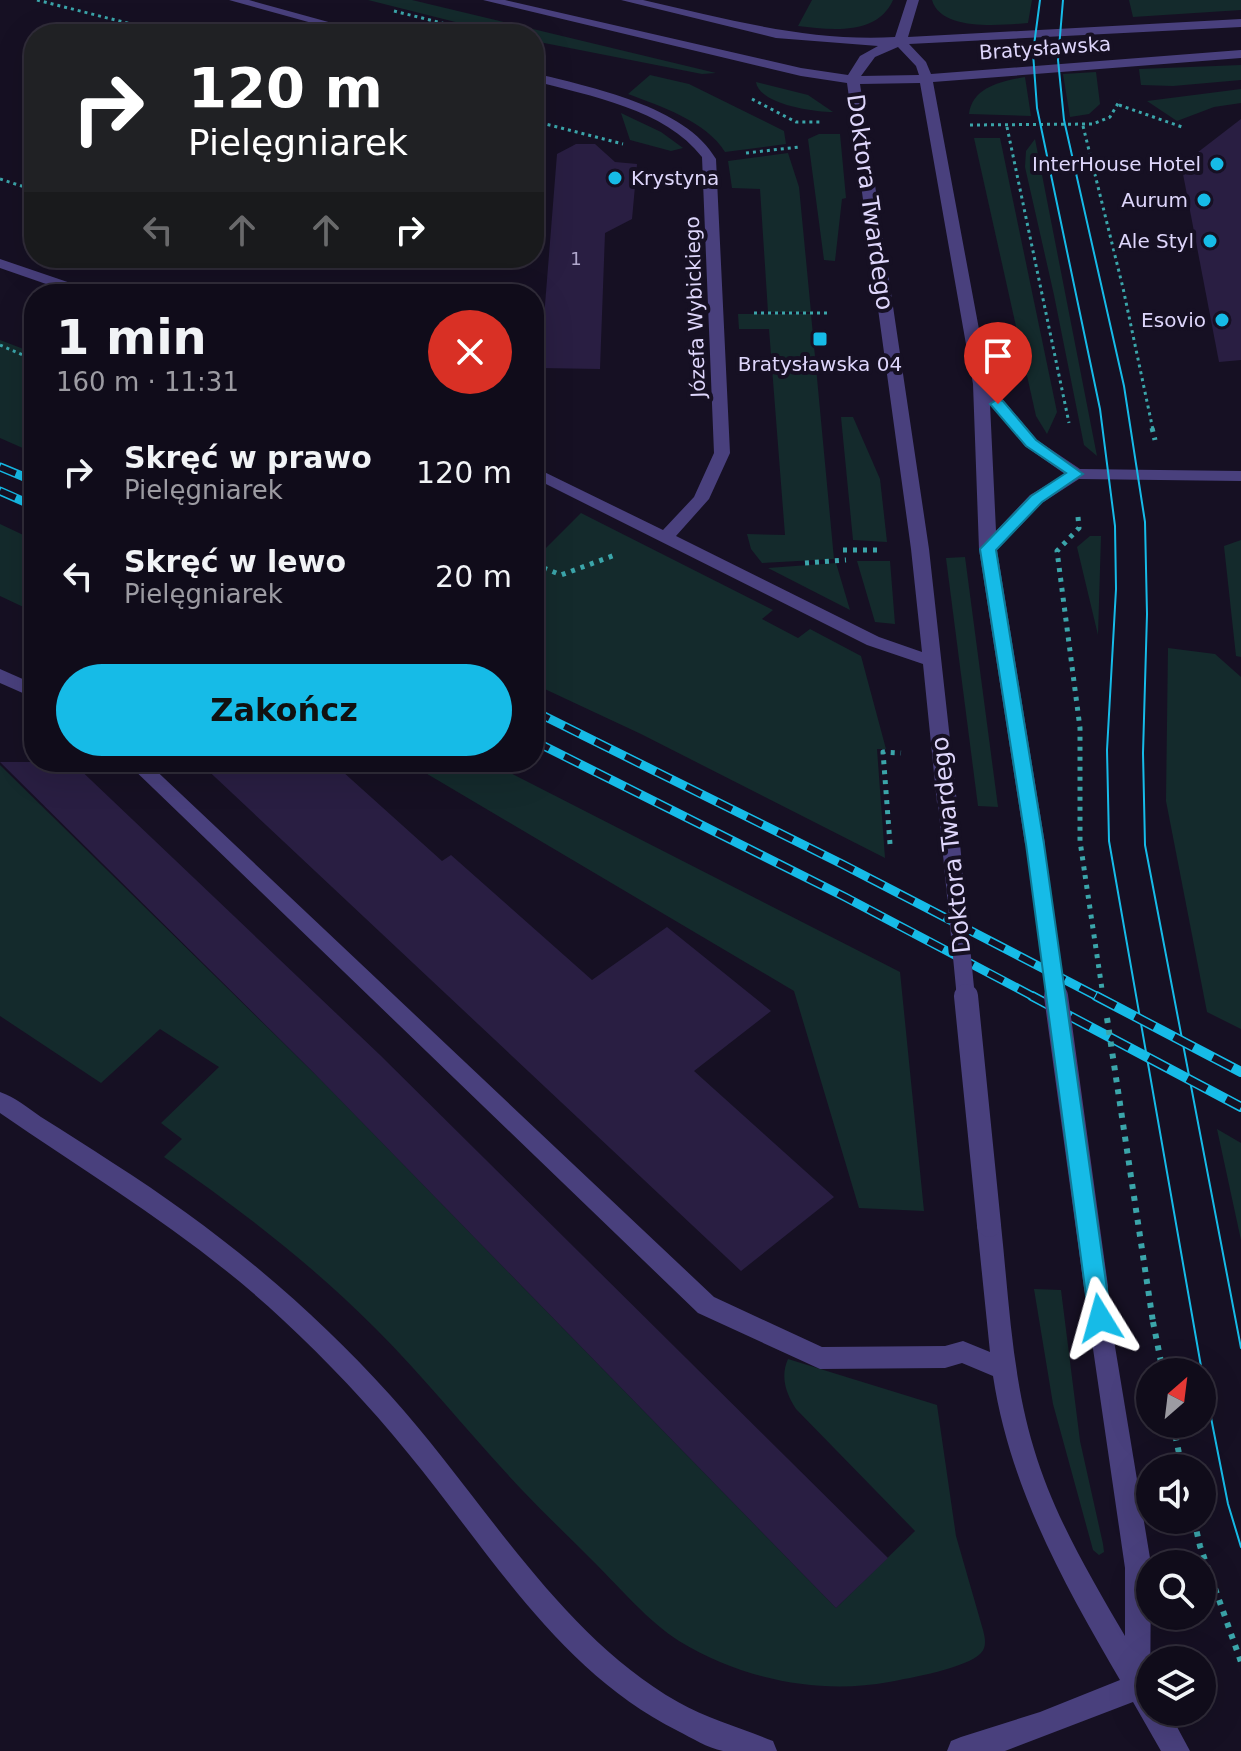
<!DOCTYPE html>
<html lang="pl">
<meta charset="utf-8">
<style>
:root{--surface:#100c1a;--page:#191523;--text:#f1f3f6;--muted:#9c9ba2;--line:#302c39;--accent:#16bbe7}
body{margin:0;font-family:"DejaVu Sans",sans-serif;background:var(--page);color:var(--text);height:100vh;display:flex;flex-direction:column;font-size:30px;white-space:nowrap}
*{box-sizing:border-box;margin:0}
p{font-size:26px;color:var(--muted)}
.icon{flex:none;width:44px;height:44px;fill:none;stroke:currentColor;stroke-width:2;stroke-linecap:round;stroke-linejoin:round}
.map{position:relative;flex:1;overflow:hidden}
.side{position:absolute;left:24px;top:284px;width:520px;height:488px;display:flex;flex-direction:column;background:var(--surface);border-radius:32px;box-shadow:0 8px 32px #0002,0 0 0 2px var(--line)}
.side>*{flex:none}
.hud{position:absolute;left:24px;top:24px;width:520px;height:244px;border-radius:32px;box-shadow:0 8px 32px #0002,0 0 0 2px var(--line);background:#202124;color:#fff;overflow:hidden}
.needle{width:52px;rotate:28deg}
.controls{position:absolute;left:1136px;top:1358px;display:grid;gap:16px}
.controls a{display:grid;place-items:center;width:80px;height:80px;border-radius:50%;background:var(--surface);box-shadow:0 8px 32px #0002,0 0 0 2px var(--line);font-size:40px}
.pin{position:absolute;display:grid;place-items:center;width:68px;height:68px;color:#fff;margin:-82px -34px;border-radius:50% 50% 50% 0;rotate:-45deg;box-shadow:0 0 8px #0007}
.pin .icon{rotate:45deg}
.me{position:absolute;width:88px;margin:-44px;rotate:352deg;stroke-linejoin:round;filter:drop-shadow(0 0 6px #0008)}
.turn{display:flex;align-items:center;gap:28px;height:168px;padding:0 32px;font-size:36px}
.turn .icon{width:104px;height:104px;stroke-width:2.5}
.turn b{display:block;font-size:56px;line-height:68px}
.lanes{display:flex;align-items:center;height:76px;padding:0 32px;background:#0003;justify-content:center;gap:40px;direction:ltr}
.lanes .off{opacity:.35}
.round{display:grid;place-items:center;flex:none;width:84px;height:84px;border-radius:42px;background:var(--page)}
.headline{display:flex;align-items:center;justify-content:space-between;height:136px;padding:0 32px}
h1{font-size:48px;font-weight:700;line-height:60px}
.button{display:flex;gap:16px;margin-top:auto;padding:16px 32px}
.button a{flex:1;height:92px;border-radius:48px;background:var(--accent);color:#111;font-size:32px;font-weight:700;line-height:92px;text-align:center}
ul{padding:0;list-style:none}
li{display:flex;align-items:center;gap:24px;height:104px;padding:0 32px}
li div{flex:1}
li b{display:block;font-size:30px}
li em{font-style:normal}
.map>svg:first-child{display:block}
.green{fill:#142a2c}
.building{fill:#291e42}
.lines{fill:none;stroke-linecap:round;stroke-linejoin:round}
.path-far2{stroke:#3ba5aa;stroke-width:3;stroke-dasharray:3 4;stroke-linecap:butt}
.path-far1{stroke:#3ba5aa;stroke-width:5;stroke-dasharray:4 6;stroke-linecap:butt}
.path{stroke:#3ba5aa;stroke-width:6;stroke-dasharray:5 7;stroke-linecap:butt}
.minor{fill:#49407d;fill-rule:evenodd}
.tram{stroke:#16bbe7;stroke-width:2}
.rail-far1-casing{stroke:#16bbe7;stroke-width:9}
.rail-casing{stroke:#16bbe7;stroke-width:10}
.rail-far1{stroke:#161023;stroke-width:6;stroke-dasharray:17;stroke-linecap:butt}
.rail{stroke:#161023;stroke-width:7;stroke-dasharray:22;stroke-linecap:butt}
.path-bridge-far1{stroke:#3ba5aa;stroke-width:5;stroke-dasharray:4 6;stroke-linecap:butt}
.path-bridge{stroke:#3ba5aa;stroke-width:6;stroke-dasharray:5 7;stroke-linecap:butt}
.minor-bridge-far1{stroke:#49407d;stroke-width:18}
.minor-bridge{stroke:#49407d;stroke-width:24}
.route{fill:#16bbe7;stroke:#0e7a96;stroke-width:2}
.poi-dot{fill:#16bbe7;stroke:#161023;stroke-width:3}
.labels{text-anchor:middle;stroke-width:8;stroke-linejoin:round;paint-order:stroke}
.far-number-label{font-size:18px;fill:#b1a8cd}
.far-street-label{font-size:20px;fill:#ded6fb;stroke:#161023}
.far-poi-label{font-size:20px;fill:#ded6fb;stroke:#161023;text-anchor:end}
.street-label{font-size:24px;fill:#ded6fb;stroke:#161023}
</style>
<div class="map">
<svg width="1241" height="1751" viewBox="0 0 1241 1751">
<rect width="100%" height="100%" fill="#161023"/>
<g class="green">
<polygon points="368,0 412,0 716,73 702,74 534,41 534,34 503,34"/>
<path d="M812,0H893C877,36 831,30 798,26Z"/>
<path d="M932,0H1032L1028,23C1003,25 941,32 932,0Z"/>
<polygon points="1129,0 1241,0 1241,10 1133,17"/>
<polygon points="1241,65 1241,80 1173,86 1141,85 1139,69"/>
<polygon points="1096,72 1100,104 1089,114 1070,117 1063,74"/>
<path d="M650,75L689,84L784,131L786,144L725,152C706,121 660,106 628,94Z"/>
<path d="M1025,77L1031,116L969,114C972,87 1002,81 1025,77Z"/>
<path d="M756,82L808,95L833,112C813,112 759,104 756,82Z"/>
<polygon points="1241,89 1241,103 1214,107 1177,121 1147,101"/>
<polygon points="621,113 661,132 683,148 671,151 630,140"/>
<polygon points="819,134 840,134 846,198 842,199 835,261 824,260 808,139"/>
<polygon points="974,138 1000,138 1057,412 1047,434 1036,416"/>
<polygon points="1035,139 1097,456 1084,445 1054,295 1025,167 1026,151"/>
<polygon points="788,153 799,187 811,312 768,312 760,189 732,188 728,161"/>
<polygon points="738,314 811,314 834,559 762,563 751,549 747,534 785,535 769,329 739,329"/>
<polygon points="0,340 34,353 34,453 0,438"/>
<polygon points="841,417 853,417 880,479 887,542 853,540"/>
<polygon points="581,513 773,610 762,619 798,638 810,629 861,656 886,749 877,749 885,858 641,734 534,684 534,547 544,550"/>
<polygon points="0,524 34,540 34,612 0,596"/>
<polygon points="1090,536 1101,536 1098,635 1077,547"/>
<polygon points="1241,540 1241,657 1236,656 1224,546"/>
<polygon points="965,557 998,807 978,806 946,558"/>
<polygon points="857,561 890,561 895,624 875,622"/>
<polygon points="836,563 850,610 768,568"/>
<polygon points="1168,648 1215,654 1241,677 1241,1029 1207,1012 1166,801"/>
<polygon points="407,762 489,762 900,972 924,1211 859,1208 794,991"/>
<path d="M0,765L319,1078L836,1608L915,1531L796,1409C786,1393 780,1377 788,1359L937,1405L956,1536L983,1630C985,1638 987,1646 981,1653C967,1668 910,1678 889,1682C819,1695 741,1679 679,1641C648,1621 621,1589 595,1563C571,1539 546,1515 522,1490C472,1437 427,1380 375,1328C310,1263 240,1209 164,1157L182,1139L161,1123L219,1067L160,1029L101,1083L0,1016Z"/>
<polygon points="1217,1129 1241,1143 1241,1240"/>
<polygon points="1034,1289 1061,1290 1080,1441 1103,1544 1104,1552 1099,1555 1093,1550 1053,1404"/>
</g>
<g class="building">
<polygon points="1241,119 1241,360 1219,362 1183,174 1193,156"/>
<polygon points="576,144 595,144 615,162 637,164 632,219 605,233 600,369 540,368 557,154"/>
<polygon points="0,762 72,762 380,1055 888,1558 836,1608 313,1072"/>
<polygon points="199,762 332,762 442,861 451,855 592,980 667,927 771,1011 694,1071 834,1197 741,1271"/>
</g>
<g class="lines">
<g class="path-far2">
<polyline points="37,0 170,34"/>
<polyline points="394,11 474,31"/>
<polyline points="752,99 796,122 820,122"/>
<polyline points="1119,105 1185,128"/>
<polyline points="534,121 623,144"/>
<polyline points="970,125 1093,124 1110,117 1120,100"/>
<polyline points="1083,126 1123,288 1153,430"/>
<polyline points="1007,127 1069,423"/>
<polyline points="746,153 799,147"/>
<polyline points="0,179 34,190"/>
<polyline points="754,313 829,313"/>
<polyline points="0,345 34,360"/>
</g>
<g class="path-far1">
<polyline points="1152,428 1155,440"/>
<polyline points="1078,517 1079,528 1057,551 1080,728 1080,841 1085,875"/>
<polyline points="843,550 882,550"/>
<polyline points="805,563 846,560"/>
<polyline points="534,564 561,575 615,555"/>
<polyline points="890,844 883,752 901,753"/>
</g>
<g class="path">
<polyline points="1153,1322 1163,1372"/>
<polyline points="1173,1424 1182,1468"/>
<polyline points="1194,1520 1200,1546 1241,1662"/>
</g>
<g class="minor">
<polygon points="229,0 249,0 372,34 352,34"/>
<path d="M483,0H505L801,68L848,75L860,56L878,46L776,38L621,0H643C726,19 809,42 895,37L907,0H919L908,37L1241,19V27L909,44L926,62L931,74L1241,50V58L933,82L989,383L1037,440L1080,469L1241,471V481L1079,479L1042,503L997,550L1045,844L1042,849H1028L1025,844L979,549L973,384L920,83L860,84L929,549L957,803L947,810L937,803L923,664L867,645L534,478V467L663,530L694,497L714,453L702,157C665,109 590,96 534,81V73C590,87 686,106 716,159L730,453L709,499L676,536L879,637L922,652L911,549L847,83L801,76ZM898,47L916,66L919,75L861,76L875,57ZM990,404L1025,446L1065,474L1030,495L996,531Z"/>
<polygon points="0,259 94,291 96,294 75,294 0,268"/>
<polygon points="0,669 34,684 34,698 0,683"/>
<path d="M126,762H147L714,1297L822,1347L945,1346L963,1341L990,1352L977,1225L981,1218L989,1215L997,1218L1001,1225C1009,1300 1012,1377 1034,1449C1054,1516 1090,1576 1125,1636V1568L1084,1287L1088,1280L1096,1277L1104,1280L1151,1564L1150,1712H1169L1190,1751H1161L1133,1702L1005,1751H947L951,1741L961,1737L1040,1712L1120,1680C1064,1584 1010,1488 993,1376L962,1363L945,1368L820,1369L698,1313Z"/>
<path d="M0,1092C15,1097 28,1108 41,1117C65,1132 89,1147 113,1163C215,1228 308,1304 390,1395C481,1495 558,1634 678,1702C708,1719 741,1728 773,1741L777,1751C760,1751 740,1751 723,1751C707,1748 692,1738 678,1731C559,1672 489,1551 407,1452C369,1405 327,1361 283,1320C196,1238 97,1180 0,1113Z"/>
</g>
<g class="tram">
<polyline points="1040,0 1033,53 1037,108 1100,409 1115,526 1116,589 1107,750 1109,841 1202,1372"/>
<polyline points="1063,0 1058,60 1064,120 1124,386 1145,522 1147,614 1143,753 1145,845 1241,1348"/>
<polyline points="1202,1372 1228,1504 1241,1547"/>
</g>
<defs>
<g id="rail-far1">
<polyline points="0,467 34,481"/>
<polyline points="0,491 34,506"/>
<polyline points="534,711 842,864 1100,998"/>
<polyline points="534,741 845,897 1036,998"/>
</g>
<g id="rail">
<polyline points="1032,996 1241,1107"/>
<polyline points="1096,996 1241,1072"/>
</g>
</defs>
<use href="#rail-far1" class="rail-far1-casing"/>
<use href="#rail" class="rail-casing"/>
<use href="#rail-far1" class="rail-far1"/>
<use href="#rail" class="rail"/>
<polyline class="path-bridge-far1" points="1085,875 1102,989"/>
<polyline class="path-bridge" points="1107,1018 1153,1322"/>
<g class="minor-bridge-far1">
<polyline points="947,803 966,998"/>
<polyline points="1035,844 1056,998"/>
</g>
<g class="minor-bridge">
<polyline points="966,996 989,1225"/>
<polyline points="1056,996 1096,1287"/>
</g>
</g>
<polygon class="route" points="998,399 1003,401 1036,440 1083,474 1042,502 996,550 1044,844 1111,1318 1108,1325 1100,1328 1092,1325 1089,1318 1026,844 980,549 1031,496 1066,473 1026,446 990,404"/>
<g class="poi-dot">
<circle cx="1217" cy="164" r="8"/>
<circle cx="615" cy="178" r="8"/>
<circle cx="1204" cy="200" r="8"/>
<circle cx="1210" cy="241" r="8"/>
<circle cx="1222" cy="320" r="8"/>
<rect x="812" y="331" width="16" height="16" rx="4"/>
</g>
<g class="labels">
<g class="far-number-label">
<text x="576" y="265">1</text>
</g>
<g class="far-street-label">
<text transform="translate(1045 48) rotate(-4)" y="7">Bratysławska</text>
<text transform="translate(695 307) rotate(-92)" y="7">Józefa Wybickiego</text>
</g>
<g class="far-poi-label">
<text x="1201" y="171">InterHouse Hotel</text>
<text x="631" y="185" text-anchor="start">Krystyna</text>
<text x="1188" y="207">Aurum</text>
<text x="1194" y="248">Ale Styl</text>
<text x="1206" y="327">Esovio</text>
<text x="820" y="371" text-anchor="middle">Bratysławska 04</text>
</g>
<g class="street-label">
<text transform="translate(870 202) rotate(82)" y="8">Doktora Twardego</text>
<text transform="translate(951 845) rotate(-96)" y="8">Doktora Twardego</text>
</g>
</g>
</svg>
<div class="controls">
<a><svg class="needle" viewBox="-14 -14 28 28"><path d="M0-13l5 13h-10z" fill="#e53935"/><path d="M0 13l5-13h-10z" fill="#9c9ba2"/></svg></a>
<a><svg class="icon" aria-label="sound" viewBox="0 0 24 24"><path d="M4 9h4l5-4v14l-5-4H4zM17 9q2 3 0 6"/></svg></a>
<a><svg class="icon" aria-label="search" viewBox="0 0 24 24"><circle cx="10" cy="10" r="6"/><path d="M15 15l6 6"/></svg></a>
<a><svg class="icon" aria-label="layers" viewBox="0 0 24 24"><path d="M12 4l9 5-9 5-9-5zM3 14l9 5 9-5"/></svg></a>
</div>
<div class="pin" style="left:998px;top:404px;background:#d93025"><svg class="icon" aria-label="arrive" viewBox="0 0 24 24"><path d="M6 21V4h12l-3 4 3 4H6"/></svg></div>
<svg class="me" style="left:1100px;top:1318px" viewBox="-20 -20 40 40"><path d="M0-17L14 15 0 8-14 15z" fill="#16bbe7" stroke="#fff" stroke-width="4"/></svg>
<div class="hud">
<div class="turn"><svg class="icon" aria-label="right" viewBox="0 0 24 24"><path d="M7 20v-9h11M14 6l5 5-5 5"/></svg><div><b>120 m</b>Pielęgniarek</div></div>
<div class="lanes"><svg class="icon off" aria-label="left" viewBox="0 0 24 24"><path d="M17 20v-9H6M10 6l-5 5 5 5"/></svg><svg class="icon off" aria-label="ahead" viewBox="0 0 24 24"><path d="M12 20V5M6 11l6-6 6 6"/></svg><svg class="icon off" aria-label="ahead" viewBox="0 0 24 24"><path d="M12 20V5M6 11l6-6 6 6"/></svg><svg class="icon" aria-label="right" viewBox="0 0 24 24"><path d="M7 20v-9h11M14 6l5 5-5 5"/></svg></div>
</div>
<section class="side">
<div class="headline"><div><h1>1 min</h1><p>160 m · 11:31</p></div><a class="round" style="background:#d93025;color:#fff"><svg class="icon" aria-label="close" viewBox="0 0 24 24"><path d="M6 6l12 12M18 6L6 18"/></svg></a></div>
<ul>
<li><svg class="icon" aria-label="right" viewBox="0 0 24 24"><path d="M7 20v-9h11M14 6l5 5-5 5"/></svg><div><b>Skręć w prawo</b><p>Pielęgniarek</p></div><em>120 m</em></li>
<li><svg class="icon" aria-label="left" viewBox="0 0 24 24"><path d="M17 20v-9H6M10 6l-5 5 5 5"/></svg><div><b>Skręć w lewo</b><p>Pielęgniarek</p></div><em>20 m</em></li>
</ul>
<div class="button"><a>Zakończ</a></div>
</section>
</div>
